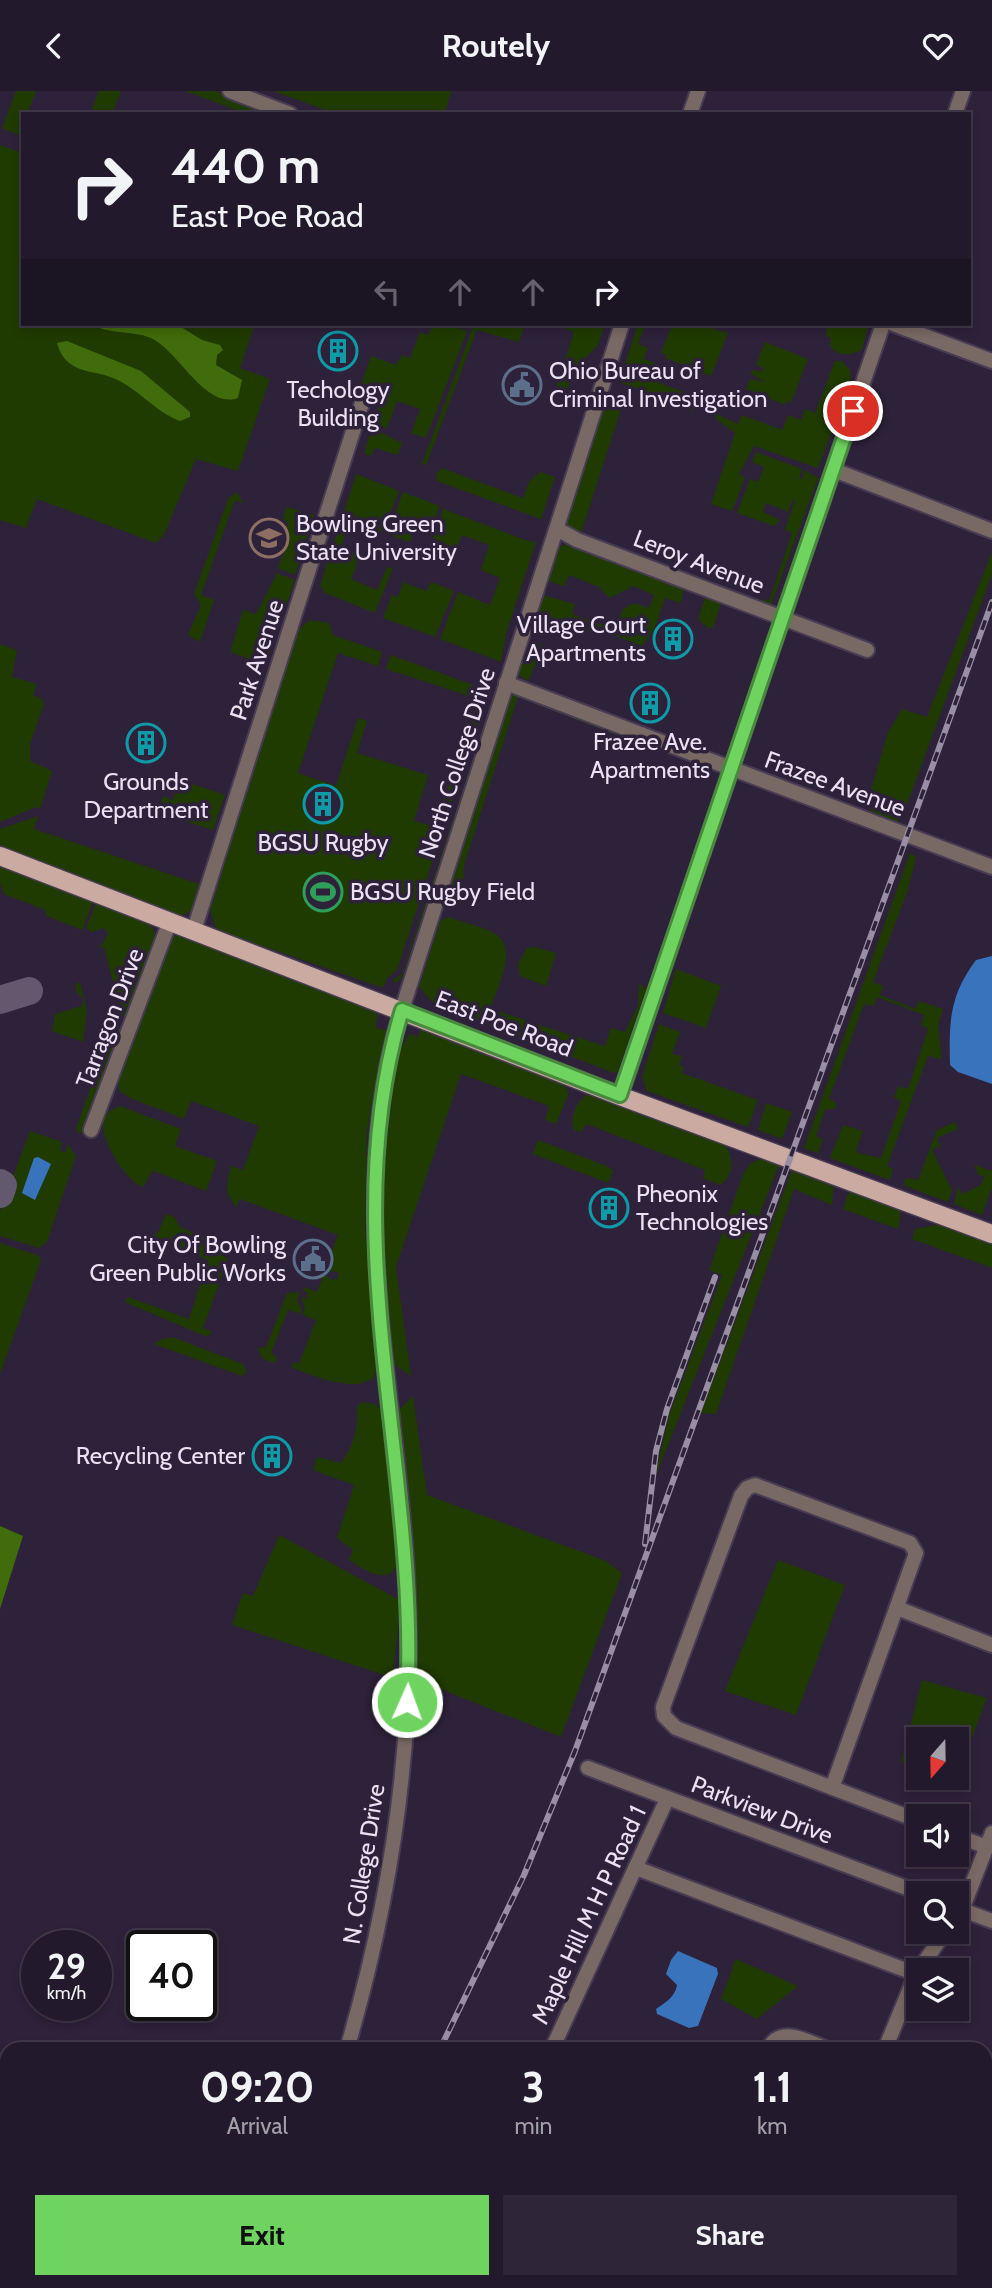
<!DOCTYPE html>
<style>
:root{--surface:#22192c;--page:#2e2638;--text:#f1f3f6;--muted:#a2a0a9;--line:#3f3848;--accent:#6fd360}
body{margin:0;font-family:Cabin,sans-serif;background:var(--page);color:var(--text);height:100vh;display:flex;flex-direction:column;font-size:26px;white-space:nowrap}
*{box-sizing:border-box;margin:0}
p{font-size:23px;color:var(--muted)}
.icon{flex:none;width:38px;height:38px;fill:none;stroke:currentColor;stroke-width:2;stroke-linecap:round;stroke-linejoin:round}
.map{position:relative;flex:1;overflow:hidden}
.side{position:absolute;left:0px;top:1951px;width:992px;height:247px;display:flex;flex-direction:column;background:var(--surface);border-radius:21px 21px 0 0;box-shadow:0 4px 10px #0003,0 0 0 2px var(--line)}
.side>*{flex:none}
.banner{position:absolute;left:21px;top:21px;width:950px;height:214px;border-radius:0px;box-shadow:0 4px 10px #0003,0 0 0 2px var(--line);background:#22192c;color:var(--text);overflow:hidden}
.needle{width:46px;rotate:200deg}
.tools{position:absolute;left:906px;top:1636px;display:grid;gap:14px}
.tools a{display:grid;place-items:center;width:63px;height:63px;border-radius:0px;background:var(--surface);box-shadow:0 4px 10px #0003,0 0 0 2px var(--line);font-size:35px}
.speed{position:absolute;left:21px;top:1839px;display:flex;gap:14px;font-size:35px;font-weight:700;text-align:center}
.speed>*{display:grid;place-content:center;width:91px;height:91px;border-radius:50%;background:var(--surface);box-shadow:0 4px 10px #0003,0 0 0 2px var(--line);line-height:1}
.speed small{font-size:18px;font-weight:400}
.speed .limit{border:4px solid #111;border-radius:10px;background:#fff;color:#111}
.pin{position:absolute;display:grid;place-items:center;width:60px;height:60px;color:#fff;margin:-30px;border:4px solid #fff;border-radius:50%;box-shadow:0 2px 7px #0007}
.me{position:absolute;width:77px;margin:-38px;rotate:2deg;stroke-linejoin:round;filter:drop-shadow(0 0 5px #0008)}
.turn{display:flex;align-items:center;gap:24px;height:147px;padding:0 35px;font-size:32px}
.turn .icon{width:91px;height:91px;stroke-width:2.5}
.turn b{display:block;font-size:49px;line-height:60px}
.lanes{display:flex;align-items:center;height:66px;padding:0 35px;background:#0003;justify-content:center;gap:35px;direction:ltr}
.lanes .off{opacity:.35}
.eta{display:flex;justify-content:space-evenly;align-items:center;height:119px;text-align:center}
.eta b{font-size:42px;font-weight:700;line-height:49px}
.cta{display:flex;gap:14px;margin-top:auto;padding:14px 35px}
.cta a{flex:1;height:80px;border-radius:0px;background:var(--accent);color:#111;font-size:28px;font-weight:700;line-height:80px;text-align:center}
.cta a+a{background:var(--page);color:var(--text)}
header{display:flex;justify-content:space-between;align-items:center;height:91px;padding:0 35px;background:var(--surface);font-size:32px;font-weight:700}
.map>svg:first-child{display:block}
.green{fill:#203b01}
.forest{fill:#416c0b}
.water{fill:#3973bb}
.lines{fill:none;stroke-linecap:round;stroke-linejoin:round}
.taxiway{stroke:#64586f;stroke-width:28}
.minor-casing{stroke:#483c54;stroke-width:18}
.major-casing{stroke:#483c54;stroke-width:21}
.minor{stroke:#796964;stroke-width:14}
.major{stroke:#cbaba1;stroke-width:18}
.rail-casing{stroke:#998fa4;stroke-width:6}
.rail{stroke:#2e213a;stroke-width:3.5;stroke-dasharray:10;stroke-linecap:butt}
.route-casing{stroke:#48893e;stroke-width:18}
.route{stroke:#6fd360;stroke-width:12}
.labels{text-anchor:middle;stroke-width:7;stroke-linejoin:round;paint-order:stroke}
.poi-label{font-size:24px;fill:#eae2f3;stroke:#2e213a;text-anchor:start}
.street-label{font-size:24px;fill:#eae2f3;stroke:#2e213a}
</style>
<header><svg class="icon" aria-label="back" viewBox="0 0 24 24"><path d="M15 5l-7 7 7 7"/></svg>Routely<svg class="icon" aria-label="heart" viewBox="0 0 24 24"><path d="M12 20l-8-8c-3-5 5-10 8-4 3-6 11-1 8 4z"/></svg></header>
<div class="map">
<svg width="992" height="2197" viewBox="0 0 992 2197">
<rect width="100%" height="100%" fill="#2e213a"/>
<g class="green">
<polygon points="16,0 36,0 27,23 23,23 19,44 2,37"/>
<polygon points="99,0 121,0 112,23 90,23"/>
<polygon points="186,0 215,0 277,23 246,23"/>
<polygon points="274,0 451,0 445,23 335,23"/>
<polygon points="0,54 23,62 23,233 255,233 240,277 270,288 238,380 196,368 164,444 156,452 37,408 26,437 0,429"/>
<polygon points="433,233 447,233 467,240 426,347 411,342 420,318 397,310 387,337 374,333 381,310 358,302 371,265 396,274 402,264 410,267 420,241 428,244"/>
<polygon points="474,233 525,233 519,251 477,239 426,374 422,373"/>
<polygon points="558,233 605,233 598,254 574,279 568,297 554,303 574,241 558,235"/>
<polygon points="638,233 646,233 638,253 648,257 644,268 657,273 651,289 703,308 698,318 692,320 619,291"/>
<polygon points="672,233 709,233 713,238 728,242 711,285 665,267 666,264 661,262"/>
<path d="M827,233L868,235L862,259C850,264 839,267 830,255L831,247L826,245Z"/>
<polygon points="765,251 808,268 791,312 787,310 785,314 746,298 750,288 765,291 751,283 752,279 762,281 763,277 756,274"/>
<polygon points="835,270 842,270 850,279 851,291 818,377 754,355 739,383 745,386 732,420 711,413 735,342 715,327 717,318 719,318 718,324 738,333 742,324 782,339 788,324 801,329 805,318 815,322"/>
<polygon points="615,303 632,313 630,317 622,315 581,442 569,437 564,432 604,306"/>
<polygon points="372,337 402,352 398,364 375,357 371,365 364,363"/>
<polygon points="756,361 802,378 799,388 802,388 805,379 818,387 771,514 762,512 762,508 769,510 792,442 785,439 795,409 793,408 788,421 766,412 763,421 780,429 774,435 737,422 750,388 758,391 764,376 752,371"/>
<polygon points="442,377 523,407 529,391 540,381 555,386 541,428 437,390 436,383"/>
<polygon points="356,383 399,400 383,441 351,429 341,456 360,465 351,488 377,499 387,476 393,477 375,522 325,502 320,495"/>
<polygon points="237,401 243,412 235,409 201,504 214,509 200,551 188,544 201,514 194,503 228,408"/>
<polygon points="403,401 440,415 428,445 415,440 410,451 387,443"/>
<polygon points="287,416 314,424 295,484 278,477 288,452 282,449 288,432 282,427"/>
<polygon points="444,416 446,419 525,449 536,451 506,543 501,571 440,548 458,501 490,514 500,487 481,479 489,454 462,444 453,467 441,464 445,452 433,447"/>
<polygon points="567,453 684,495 681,512 665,507 654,539 642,555 591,535 588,540 560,530 556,539 536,528 542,504 575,513 572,523 603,534 607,526 619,530 623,518 634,512 649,517 654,504 633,495 610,507 597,495 569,484 564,495 545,489 556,457"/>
<polygon points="992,461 992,483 909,708 897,733 873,723 867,713 888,641 902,618 927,626"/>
<polygon points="277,482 295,489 266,574 230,561 243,519 256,523"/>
<polygon points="403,491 426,500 431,491 454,500 435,546 383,527 392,504 398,506"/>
<polygon points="706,505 722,509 713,537 708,537 698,528"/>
<polygon points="310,529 329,532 333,544 382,561 378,575 338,562 298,682 336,695 358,627 367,630 357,662 428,684 414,730 435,736 464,647 459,645 461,641 467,642 484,592 490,594 397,879 387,887 383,897 217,839 210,819 298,539"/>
<polygon points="527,548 544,555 528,590 519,584 517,578"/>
<polygon points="0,553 17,559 12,586 37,593 33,604 41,608 44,613 30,653 30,670 52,680 40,718 36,716 0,731"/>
<polygon points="391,564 473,594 469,605 386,578"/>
<polygon points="496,599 496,608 402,885 397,892 392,890 402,882"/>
<polygon points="513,602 620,640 626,648 518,606 464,774 462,813 453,814 448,807 468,728 506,610"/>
<polygon points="169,685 225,704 213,739 157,721 163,705 173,709 175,703 165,697"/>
<path d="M38,725L34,738L199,793L203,797C197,814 195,822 176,826L0,759V738Z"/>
<polygon points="910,762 916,766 908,799 873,891 883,895 880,904 915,918 919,910 943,918 938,935 942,968 928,965 887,1075 893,1078 890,1089 830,1067 843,1034 863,1040 856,1059 858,1062 881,1067 901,1010 894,1007 898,995 908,998 928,938 921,934 924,924 877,906 873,915 864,913 829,1008 835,1011 837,1017 825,1019 816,1045 823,1048 818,1062 804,1057"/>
<polygon points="0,774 94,809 82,839 47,825 45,819 4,803 0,791"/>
<path d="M97,810C117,818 156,824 156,849L131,922L123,926L115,923L111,918L119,914L104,856L95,855L102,854L108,842L103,837L92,841L86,837Z"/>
<path d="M449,826C463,832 485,835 497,844C519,861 495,898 491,918L605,955L611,937L625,941L638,914L639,892L646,898L618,980L614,982L433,912L419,896L440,830Z"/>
<path d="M176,844H187L372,919L378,924L375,936L386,939L367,1039L365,1140L378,1268L374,1287C350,1302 317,1285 292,1277L293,1271L299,1273L316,1229L303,1224L305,1217L301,1206L306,1208L308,1202L303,1200L304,1196L317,1201L324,1183L333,1189L338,1187V1181L327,1180L326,1175L338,1144L240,1108L237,1116C223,1103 227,1092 231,1075L243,1079L259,1035L191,1010L184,1028L130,1007L119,1000L118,990L171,848Z"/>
<polygon points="534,856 556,862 546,895 520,885 518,873 527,857"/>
<polygon points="676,878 721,895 706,937 663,922"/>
<polygon points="80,891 87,920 83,951 52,940 55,923 82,915 83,908 76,900 75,894"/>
<polygon points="659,933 680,941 672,963 682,965 679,974 684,976 682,982 758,1009 748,1036 647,1000 642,986"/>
<polygon points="119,937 122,946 86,1039 78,1043 76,1037 110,944"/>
<polygon points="421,937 561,990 569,1002 556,1033 545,1029 549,1015 461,983 396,1176 411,1285 392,1272 383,1175 382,1090 394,990 401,958 409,943 418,946"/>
<path d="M590,1002L721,1048C733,1061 737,1083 720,1094L703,1087L705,1079L587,1033L581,1041L574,1039C569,1026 577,1008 590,1002Z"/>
<polygon points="766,1012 792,1021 782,1048 758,1039"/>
<path d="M120,1015L181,1038L175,1055L217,1070L206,1100L153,1080L143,1096C125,1089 105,1055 103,1036C102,1030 105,1026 108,1021Z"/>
<polygon points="955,1031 958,1038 937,1047 940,1055 932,1059 952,1099 948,1111 903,1094 906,1087 918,1089 937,1039"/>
<polygon points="30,1040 62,1051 60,1060 65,1061 68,1053 76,1065 47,1151 39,1157 0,1145 0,1121"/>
<polygon points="538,1049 607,1075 613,1080 608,1092 533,1063"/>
<polygon points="766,1066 781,1069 655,1387 669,1324 722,1184 709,1179 744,1081 751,1072"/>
<polygon points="794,1073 834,1090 832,1114 794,1098 716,1323 701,1322"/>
<polygon points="974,1074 992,1080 992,1096 982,1124 954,1113 958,1096 962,1103 981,1094 985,1084 979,1085"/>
<polygon points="853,1098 897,1114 901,1123 898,1138 843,1118 847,1105"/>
<polygon points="166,1123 174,1126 180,1136 206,1147 206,1153 228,1168 203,1237 211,1240 210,1244 205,1245 125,1211 128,1206 189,1228 208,1169 151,1144 158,1142"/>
<polygon points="942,1133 992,1151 992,1177 912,1148 915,1138"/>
<polygon points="0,1152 39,1165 41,1169 0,1283"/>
<polygon points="300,1201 297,1209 302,1218 301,1223 288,1219 271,1262 278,1267 273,1272 262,1267 258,1257 266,1256 287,1202"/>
<polygon points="164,1247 175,1247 243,1273 247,1281 242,1285 154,1253"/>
<polygon points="413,1305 427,1404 606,1470 622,1482 561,1646 413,1587 396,1322"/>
<path d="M362,1311L375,1313L385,1323L399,1470C389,1497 366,1480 349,1469L353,1459L337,1447L354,1394L313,1379L317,1366L341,1372C354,1354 358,1338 357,1316Z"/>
<polygon points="279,1444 400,1509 393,1587 232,1534 243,1502 253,1505"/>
<polygon points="778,1469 845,1494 796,1624 725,1600"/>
<polygon points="922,1589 987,1607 957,1686 957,1648 919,1648 919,1676 901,1671"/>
<polygon points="736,1868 798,1895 757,1928 721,1908"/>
<polygon points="992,1988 992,2104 985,2101 985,2014"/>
</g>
<g class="forest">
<path d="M92,233H176L202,249L220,254L223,259L217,264L216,274L242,289L238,307C205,319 178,259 151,247C132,239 109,244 92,233Z"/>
<path d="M67,250L141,280L190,321V326L180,330C153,320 137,295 110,286C95,280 81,282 68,271C63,267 59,259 57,252Z"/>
<polygon points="0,1435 23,1445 0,1518"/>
</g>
<g class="water">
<path d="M992,865V993L958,981L950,974C949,931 949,905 976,869Z"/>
<polygon points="38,1066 51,1073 35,1109 22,1102 34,1067"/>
<path d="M678,1860L717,1877L718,1883L698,1935L689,1937L657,1923L656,1918C666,1911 675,1906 677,1894L666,1883L671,1869Z"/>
</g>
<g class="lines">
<g class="taxiway">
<polyline points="0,909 29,900"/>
<polyline points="0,1092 3,1094 0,1103"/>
</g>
<defs>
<g id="minor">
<polyline points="230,0 290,23"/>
<polyline points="690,23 698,0"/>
<polyline points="955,23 963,0"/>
<polyline points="893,233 992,270"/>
<polyline points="834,379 992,440"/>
<polyline points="557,438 577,449 867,559"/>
<polyline points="506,592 992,776"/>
<polyline points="194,839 362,312"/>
<polyline points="620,1005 883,233"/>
<polyline points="91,1039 170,830"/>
<polyline points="897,1517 992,1554"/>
<polyline points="588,1677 920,1802"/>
<polyline points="832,1697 916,1462 910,1452 755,1394 747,1397 741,1405 663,1616 664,1625 676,1637 919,1730"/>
<polyline points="957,1745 987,1756"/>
<polyline points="636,1777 916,1883"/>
<polyline points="957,1817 992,1830"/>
<polyline points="957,1825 962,1819 992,1742"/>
<path d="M347,1958C392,1804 416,1644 407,1483C397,1301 347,1118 396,937L622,233"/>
<polyline points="552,1958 667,1708"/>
<path d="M768,1958C781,1933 807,1951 828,1958"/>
<polyline points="885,1958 916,1883 945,1841"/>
<polyline points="248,2197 251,2191"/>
<polyline points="433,2197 436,2191"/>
<polyline points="677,2197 679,2191"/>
<polyline points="794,2197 797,2191"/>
</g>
<polyline id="major" points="0,765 620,1005 992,1143"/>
</defs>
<use href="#minor" class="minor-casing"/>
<use href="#major" class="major-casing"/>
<use href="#minor" class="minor"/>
<use href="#major" class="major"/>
<defs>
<g id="rail">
<polyline points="645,1453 656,1360 667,1318 715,1186"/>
<polyline points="440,1958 524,1784 575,1660 992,511"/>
<polyline points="303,2197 306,2191"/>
</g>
</defs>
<use href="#rail" class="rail-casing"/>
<use href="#rail" class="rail"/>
</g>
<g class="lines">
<defs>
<path id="route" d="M407,1611C420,1380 333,1147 402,919L620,1004L853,320"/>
</defs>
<use href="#route" class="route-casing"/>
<use href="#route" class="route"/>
</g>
<defs>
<symbol id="building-ring" viewBox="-11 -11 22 22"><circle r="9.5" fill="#2e213a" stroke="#0f9aa8" stroke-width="1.5"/><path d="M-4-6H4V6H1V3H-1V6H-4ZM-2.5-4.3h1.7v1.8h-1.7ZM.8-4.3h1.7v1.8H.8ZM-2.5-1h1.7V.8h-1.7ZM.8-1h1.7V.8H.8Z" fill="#0f9aa8"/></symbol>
<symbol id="civic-ring" viewBox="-11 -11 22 22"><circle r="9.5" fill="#2e213a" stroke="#5c6f8a" stroke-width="1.5"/><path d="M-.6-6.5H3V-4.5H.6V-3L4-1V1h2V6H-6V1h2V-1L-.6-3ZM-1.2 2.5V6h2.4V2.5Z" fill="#5c6f8a"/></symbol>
<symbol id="university-ring" viewBox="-11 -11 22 22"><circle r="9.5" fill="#2e213a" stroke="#8d6e63" stroke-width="1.5"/><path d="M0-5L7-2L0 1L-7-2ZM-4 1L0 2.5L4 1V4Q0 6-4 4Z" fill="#8d6e63"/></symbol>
<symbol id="stadium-ring" viewBox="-11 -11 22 22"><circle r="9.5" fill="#2e213a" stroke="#2e9e5b" stroke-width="1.5"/><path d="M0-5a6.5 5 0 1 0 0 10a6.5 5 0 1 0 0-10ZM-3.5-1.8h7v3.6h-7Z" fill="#2e9e5b"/></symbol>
</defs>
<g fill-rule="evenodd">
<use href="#building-ring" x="316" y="238" width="44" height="44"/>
<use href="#civic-ring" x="500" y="272" width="44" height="44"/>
<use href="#university-ring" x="247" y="425" width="44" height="44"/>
<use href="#building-ring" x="651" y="526" width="44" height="44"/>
<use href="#building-ring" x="628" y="590" width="44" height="44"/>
<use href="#building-ring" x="124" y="630" width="44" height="44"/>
<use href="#building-ring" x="301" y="691" width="44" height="44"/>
<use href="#stadium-ring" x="301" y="779" width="44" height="44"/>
<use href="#building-ring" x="587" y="1095" width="44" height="44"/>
<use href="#civic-ring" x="291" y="1146" width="44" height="44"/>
<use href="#building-ring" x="250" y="1343" width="44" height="44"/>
</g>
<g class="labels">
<g class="poi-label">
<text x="549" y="288">Ohio Bureau of<tspan x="549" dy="28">Criminal Investigation</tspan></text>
<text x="338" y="307" text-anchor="middle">Techology<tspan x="338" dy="28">Building</tspan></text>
<text x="296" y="441">Bowling Green<tspan x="296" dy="28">State University</tspan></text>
<text x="646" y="542" text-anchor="end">Village Court<tspan x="646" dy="28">Apartments</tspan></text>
<text x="650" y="659" text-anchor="middle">Frazee Ave.<tspan x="650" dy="28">Apartments</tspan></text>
<text x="146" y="699" text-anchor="middle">Grounds<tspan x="146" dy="28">Department</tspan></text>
<text x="323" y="760" text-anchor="middle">BGSU Rugby</text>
<text x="350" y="809">BGSU Rugby Field</text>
<text x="636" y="1111">Pheonix<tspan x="636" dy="28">Technologies</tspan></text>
<text x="286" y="1162" text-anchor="end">City Of Bowling<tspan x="286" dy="28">Green Public Works</tspan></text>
<text x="245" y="1373" text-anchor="end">Recycling Center</text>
</g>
<g class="street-label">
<text transform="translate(699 471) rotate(21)" y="8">Leroy Avenue</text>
<text transform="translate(257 569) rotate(-72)" y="8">Park Avenue</text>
<text transform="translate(457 672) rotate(-72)" y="8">North College Drive</text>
<text transform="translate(835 693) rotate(20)" y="8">Frazee Avenue</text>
<text transform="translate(110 927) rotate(-69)" y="8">Tarragon Drive</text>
<text transform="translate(504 933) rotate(21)" y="8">East Poe Road</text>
<text transform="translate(762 1719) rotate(21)" y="8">Parkview Drive</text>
<text transform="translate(364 1773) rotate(-81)" y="8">N. College Drive</text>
<text transform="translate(589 1824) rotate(-65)" y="8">Maple Hill M H P Road 1</text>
</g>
</g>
</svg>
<div class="tools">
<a><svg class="needle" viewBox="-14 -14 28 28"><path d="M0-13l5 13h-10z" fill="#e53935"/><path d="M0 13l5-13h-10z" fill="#a2a0a9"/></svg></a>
<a><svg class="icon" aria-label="sound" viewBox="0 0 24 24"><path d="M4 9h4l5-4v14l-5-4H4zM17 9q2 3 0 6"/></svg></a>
<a><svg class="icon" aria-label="search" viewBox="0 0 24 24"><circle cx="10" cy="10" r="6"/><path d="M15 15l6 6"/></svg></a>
<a><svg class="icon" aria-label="layers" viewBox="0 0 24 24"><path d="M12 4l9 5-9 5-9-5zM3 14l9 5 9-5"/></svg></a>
</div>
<div class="speed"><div>29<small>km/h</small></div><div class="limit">40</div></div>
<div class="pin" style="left:853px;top:320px;background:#d93025"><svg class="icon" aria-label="arrive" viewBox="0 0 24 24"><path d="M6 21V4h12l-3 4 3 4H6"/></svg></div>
<svg class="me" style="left:407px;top:1611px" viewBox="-20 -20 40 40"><circle r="17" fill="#6fd360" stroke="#fff" stroke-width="3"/><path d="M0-11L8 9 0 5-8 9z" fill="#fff"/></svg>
<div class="banner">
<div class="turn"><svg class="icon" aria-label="right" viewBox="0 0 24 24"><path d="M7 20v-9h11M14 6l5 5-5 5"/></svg><div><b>440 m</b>East Poe Road</div></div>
<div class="lanes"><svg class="icon off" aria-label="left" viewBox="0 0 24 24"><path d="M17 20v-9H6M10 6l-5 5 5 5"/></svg><svg class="icon off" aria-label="ahead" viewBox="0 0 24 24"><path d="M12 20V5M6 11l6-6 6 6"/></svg><svg class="icon off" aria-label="ahead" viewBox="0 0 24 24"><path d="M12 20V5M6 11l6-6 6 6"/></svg><svg class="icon" aria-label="right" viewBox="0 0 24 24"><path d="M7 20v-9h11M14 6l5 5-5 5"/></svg></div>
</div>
<section class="side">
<div class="eta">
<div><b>09:20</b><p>Arrival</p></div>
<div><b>3</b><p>min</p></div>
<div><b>1.1</b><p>km</p></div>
</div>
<div class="cta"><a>Exit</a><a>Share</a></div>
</section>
</div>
